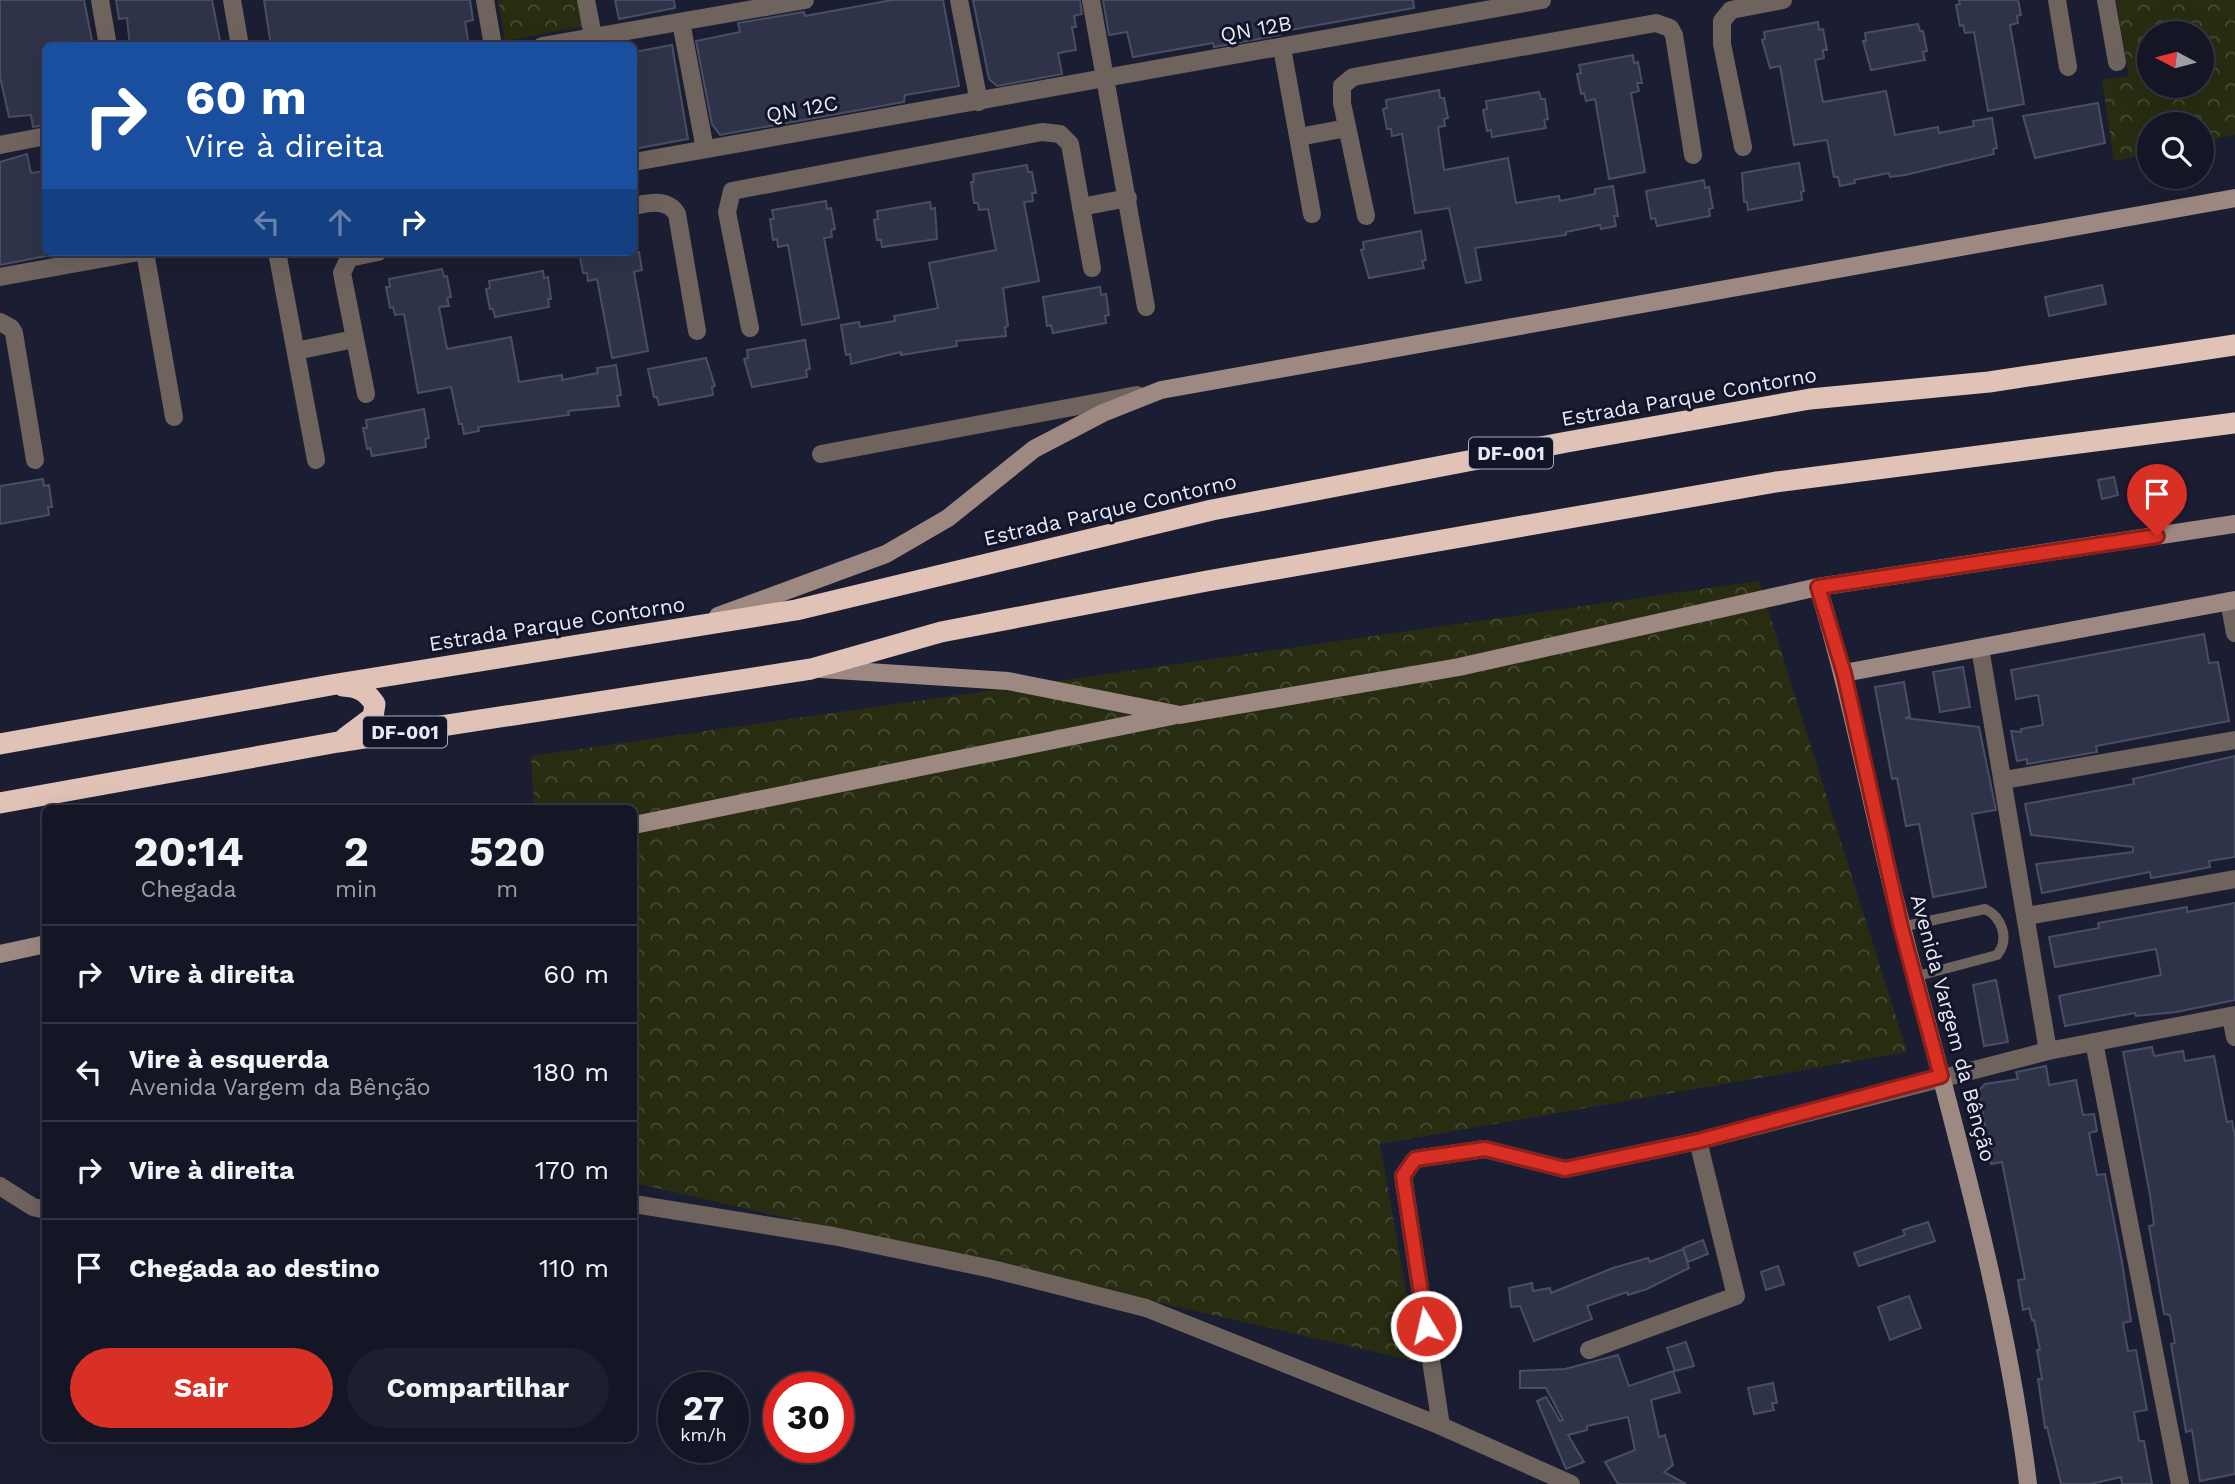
<!DOCTYPE html>
<html lang="pt">
<meta charset="utf-8">
<style>
:root{--surface:#141626;--page:#1d1f2e;--text:#f1f3f6;--muted:#9d9fa7;--line:#333543;--accent:#d93025}
body{margin:0;font-family:"Work Sans",sans-serif;background:var(--page);color:var(--text);height:100vh;display:flex;flex-direction:column;font-size:26px;white-space:nowrap}
*{box-sizing:border-box;margin:0}
p{font-size:23px;color:var(--muted)}
.icon{flex:none;width:38px;height:38px;fill:none;stroke:currentColor;stroke-width:2;stroke-linecap:round;stroke-linejoin:round}
.map{position:relative;flex:1;overflow:hidden}
.panel{position:absolute;left:42px;top:805px;width:595px;height:637px;display:flex;flex-direction:column;background:var(--surface);border-radius:10px;box-shadow:0 7px 28px #0002,0 0 0 2px var(--line)}
.panel>*{flex:none}
.guide{position:absolute;left:42px;top:42px;width:595px;height:214px;border-radius:10px;box-shadow:0 7px 28px #0002,0 0 0 2px var(--line);background:#1a4fa0;color:#fff;overflow:hidden}
.needle{width:46px;rotate:277deg}
.buttons{position:absolute;left:2137px;top:21px;display:grid;gap:14px}
.buttons a{display:grid;place-items:center;width:77px;height:77px;border-radius:50%;background:var(--surface);box-shadow:0 7px 28px #0002,0 0 0 2px var(--line);font-size:35px}
.speed{position:absolute;left:658px;top:1372px;display:flex;gap:14px;font-size:35px;font-weight:700;text-align:center}
.speed>*{display:grid;place-content:center;width:91px;height:91px;border-radius:50%;background:var(--surface);box-shadow:0 7px 28px #0002,0 0 0 2px var(--line);line-height:1}
.speed small{font-size:18px;font-weight:400}
.speed .limit{border:10px solid #d22;background:#fff;color:#111}
.pin{position:absolute;display:grid;place-items:center;width:60px;height:60px;color:#fff;margin:-72px -30px;border-radius:50% 50% 50% 0;rotate:-45deg;box-shadow:0 0 7px #0007}
.pin .icon{rotate:45deg}
.me{position:absolute;width:77px;margin:-38px;rotate:351deg;stroke-linejoin:round;filter:drop-shadow(0 0 5px #0008)}
.turn{display:flex;align-items:center;gap:24px;height:147px;padding:0 28px;font-size:32px}
.turn .icon{width:91px;height:91px;stroke-width:2.5}
.turn b{display:block;font-size:49px;line-height:60px}
.lanes{display:flex;align-items:center;height:66px;padding:0 28px;background:#0003;justify-content:center;gap:35px;direction:ltr}
.lanes .off{opacity:.35}
.eta{display:flex;justify-content:space-evenly;align-items:center;height:119px;text-align:center}
.eta b{font-size:42px;font-weight:700;line-height:49px}
.action{display:flex;gap:14px;margin-top:auto;padding:14px 28px}
.action a{flex:1;height:80px;border-radius:42px;background:var(--accent);color:#fff;font-size:28px;font-weight:700;line-height:80px;text-align:center}
.action a+a{background:var(--page);color:var(--text)}
ul{padding:0;list-style:none}
li{display:flex;align-items:center;gap:21px;height:98px;padding:0 28px;border-top:2px solid var(--line)}
li div{flex:1}
li b{display:block;font-size:26px}
li em{font-style:normal}
.map>svg:first-child{display:block}
.forest{fill:url(#forest-crowns);fill-rule:evenodd}
.building{fill:#2f3349;stroke:#4a4e65;stroke-width:2}
.lines{fill:none;stroke-linecap:round;stroke-linejoin:round}
.lane{stroke:#6f635e;stroke-width:10}
.street{stroke:#6f635e;stroke-width:18}
.secondary{stroke:#9d8982;stroke-width:18}
.highway{stroke:#e1c2b6;stroke-width:21}
.route-casing{stroke:#8d1f18;stroke-width:18}
.route{stroke:#d93025;stroke-width:12}
.labels{text-anchor:middle;stroke-width:6;stroke-linejoin:round;paint-order:stroke}
.shield{fill:#121428;stroke:#a7aaba;stroke-width:2}
.shield-label{font-size:19px;font-weight:bold;fill:#e7eaf8}
.street-label{font-size:21px;fill:#e7eaf8;stroke:#121428}
</style>
<div class="map">
<svg width="2235" height="1484" viewBox="0 0 2235 1484">
<defs>
<pattern id="forest-crowns" width="20" height="18" patternUnits="userSpaceOnUse" patternTransform="scale(1.75)"><rect width="20" height="18" fill="#282d11"/><path d="M2 6a3 3 0 1 1 6 0M12 15a3 3 0 1 1 6 0" fill="none" stroke="#474c34"/></pattern>
</defs>
<rect width="100%" height="100%" fill="#1b1e32"/>
<g class="forest">
<polygon points="498,0 580,0 585,26 505,41"/>
<path d="M2116,0H2235V135L2202,142V124H2149V154L2114,161L2102,80L2129,76ZM2149,33H2202V86H2149Z"/>
<polygon points="1759,581 1907,1052 1380,1144 1419,1362 634,1183 634,808 534,808 531,756"/>
</g>
<g class="building">
<polygon points="0,0 84,0 93,46 46,46 46,125 33,127 31,115 9,117 0,77"/>
<polygon points="116,0 212,0 221,46 130,46 127,18 119,19"/>
<polygon points="264,0 470,0 473,20 465,22 469,46 432,46 431,41 407,46 271,46"/>
<polygon points="615,0 674,0 675,8 619,19"/>
<polygon points="892,0 943,0 959,86 905,95 904,102 720,135 712,124 696,41 740,32 738,23 804,12 805,16"/>
<polygon points="973,0 1080,0 1082,14 1074,16 1076,27 1072,27 1076,50 1058,53 1062,74 997,86 989,79"/>
<polygon points="1103,0 1413,0 1414,8 1279,32 1280,35 1214,47 1213,43 1133,57 1127,32 1109,35"/>
<polygon points="1959,0 2018,0 2021,15 2017,16 2018,23 2010,25 2024,104 1988,111 1974,32 1965,33 1963,25 1960,26 1956,5 1960,4"/>
<polygon points="1818,22 1819,30 1823,29 1827,50 1823,50 1824,58 1815,60 1823,102 1886,91 1895,135 1938,127 1939,133 1974,126 1973,121 1992,118 1997,148 1993,149 1994,154 1905,175 1890,177 1889,173 1854,180 1855,183 1840,186 1838,177 1834,177 1827,140 1794,145 1780,66 1770,68 1762,40 1765,39 1764,32"/>
<polygon points="1918,24 1920,31 1923,31 1927,51 1923,52 1925,60 1871,70 1863,41 1866,41 1865,33"/>
<polygon points="672,45 688,139 634,149 634,52"/>
<polygon points="1633,55 1634,63 1638,62 1642,83 1637,83 1639,91 1631,93 1645,172 1609,179 1595,99 1586,101 1584,93 1581,94 1577,74 1581,73 1579,65"/>
<polygon points="1439,90 1440,98 1444,98 1448,118 1444,119 1445,126 1438,127 1444,170 1508,158 1516,203 1559,196 1560,201 1595,194 1595,189 1613,186 1618,216 1614,216 1616,226 1601,229 1600,225 1566,232 1566,235 1475,248 1481,280 1466,283 1449,208 1415,213 1402,134 1392,136 1391,129 1387,129 1383,109 1387,108 1386,100"/>
<polygon points="1539,92 1541,99 1545,99 1548,119 1544,120 1546,128 1492,137 1491,130 1487,131 1483,110 1487,109 1486,101"/>
<polygon points="2098,103 2105,143 2035,158 2023,116"/>
<polygon points="27,154 31,173 46,171 46,256 0,265 0,162"/>
<polygon points="1799,163 1804,191 1801,192 1802,200 1748,210 1747,202 1744,202 1742,173"/>
<polygon points="1027,165 1028,172 1032,172 1036,193 1032,193 1033,201 1024,202 1039,281 1003,288 1008,326 1005,327 1006,336 956,341 957,346 901,355 901,352 851,364 850,354 846,355 841,325 859,322 860,327 895,321 894,316 934,309 938,308 929,263 996,250 988,209 979,210 978,203 974,203 971,182 974,182 973,174"/>
<polygon points="1704,180 1705,188 1709,187 1713,208 1709,209 1710,216 1657,226 1655,218 1651,219 1646,191"/>
<polygon points="826,201 827,209 831,208 835,229 831,230 832,237 824,238 839,318 802,325 788,245 778,247 777,239 773,240 770,219 774,219 772,210"/>
<polygon points="930,202 931,209 935,208 937,239 882,247 881,240 877,240 874,220 878,219 877,211"/>
<polygon points="1421,231 1426,260 1422,261 1424,268 1369,278 1361,250 1364,249 1363,242"/>
<polygon points="579,252 639,252 642,270 634,272 648,351 612,358 597,279 588,281 587,273 583,273"/>
<polygon points="442,269 444,277 447,276 451,297 447,298 449,306 439,307 447,349 511,337 519,382 562,375 562,380 577,377 598,373 597,368 616,365 621,395 617,396 619,406 568,411 569,415 478,427 479,431 464,434 462,424 459,424 451,387 418,393 404,314 395,315 393,307 390,308 386,287 390,287 389,279"/>
<polygon points="543,271 544,278 548,277 551,299 548,299 549,307 495,317 493,309 490,309 486,289 490,288 489,281"/>
<polygon points="2102,285 2106,304 2049,316 2045,297"/>
<polygon points="1100,287 1101,295 1106,294 1109,315 1105,316 1106,323 1053,333 1051,325 1047,326 1043,297"/>
<polygon points="805,340 810,369 806,370 807,377 752,387 744,359 748,358 747,350"/>
<polygon points="706,358 715,386 712,387 713,395 659,405 657,397 654,397 648,369"/>
<polygon points="424,409 429,438 425,439 426,447 372,456 370,448 367,449 363,428 367,428 366,420"/>
<polygon points="2114,477 2118,495 2102,499 2098,480"/>
<polygon points="43,479 44,486 49,485 52,507 48,507 49,515 0,524 0,486"/>
<polygon points="2204,634 2209,663 2218,662 2229,721 2096,746 2097,752 2027,764 2027,759 2017,761 2011,731 2021,732 2021,729 2043,725 2038,695 2016,699 2011,670"/>
<polygon points="1963,667 1970,707 1940,712 1933,672"/>
<polygon points="1904,682 1910,717 1905,718 1979,727 1996,810 1972,814 1986,887 1933,897 1919,824 1906,826 1897,778 1892,779 1875,687"/>
<polygon points="2235,756 2235,857 2209,861 2210,867 2180,873 2151,878 2150,872 2042,893 2036,864 2133,852 2133,847 2031,835 2025,804 2134,784 2133,779"/>
<polygon points="2235,903 2235,1000 2176,1012 2136,1016 2135,1013 2065,1026 2059,996 2161,975 2156,949 2055,967 2049,937 2099,928 2098,923 2187,907 2187,912"/>
<polygon points="1996,980 2008,1042 1984,1046 1973,985"/>
<polygon points="2152,1047 2154,1056 2183,1051 2185,1061 2214,1056 2227,1122 2232,1121 2235,1137 2235,1474 2200,1481 2192,1430 2186,1432 2171,1344 2175,1343 2170,1315 2164,1314 2149,1226 2154,1225 2150,1195 2123,1052"/>
<polygon points="2046,1066 2049,1085 2076,1080 2083,1115 2094,1114 2097,1131 2089,1133 2097,1175 2105,1174 2122,1262 2131,1321 2123,1323 2128,1351 2136,1350 2147,1410 2134,1412 2139,1441 2144,1441 2152,1484 2122,1484 2121,1477 2091,1484 2061,1484 2047,1427 2045,1428 2038,1379 2042,1379 2037,1350 2040,1350 2034,1320 2032,1320 2029,1308 2023,1310 2018,1280 2025,1279 2002,1162 1991,1164 1979,1090 1985,1084 2018,1079 2016,1072"/>
<polygon points="1928,1222 1935,1241 1859,1266 1854,1253 1905,1235 1903,1230"/>
<polygon points="1703,1240 1708,1254 1688,1262 1683,1248"/>
<polygon points="1683,1249 1689,1268 1647,1289 1628,1295 1627,1292 1587,1306 1592,1319 1534,1341 1520,1306 1511,1307 1509,1288 1532,1283 1533,1291 1550,1288 1551,1293 1613,1268 1648,1258 1650,1262"/>
<polygon points="1778,1266 1784,1284 1766,1290 1761,1272"/>
<polygon points="1909,1296 1921,1328 1890,1340 1878,1307"/>
<polygon points="1686,1342 1694,1366 1675,1371 1667,1348"/>
<polygon points="1618,1355 1629,1386 1673,1371 1680,1392 1651,1400 1659,1437 1665,1435 1673,1465 1664,1472 1686,1484 1618,1484 1605,1462 1635,1450 1628,1417 1587,1426 1587,1430 1568,1435 1584,1462 1566,1469 1537,1401 1546,1397 1560,1421 1563,1420 1546,1388 1520,1388 1520,1371 1565,1369"/>
<polygon points="1773,1383 1777,1403 1772,1403 1774,1410 1754,1414 1748,1388"/>
</g>
<g class="lines">
<path class="lane" d="M1901,927L1985,909C2002,917 2010,939 1997,955L1914,977"/>
<g class="street">
<polyline points="100,0 108,46"/>
<polyline points="232,0 240,46"/>
<polyline points="485,0 493,46"/>
<polyline points="586,0 593,36"/>
<polyline points="959,0 979,102"/>
<polyline points="1091,0 1146,307"/>
<polyline points="2057,0 2068,67"/>
<polyline points="2106,0 2117,62"/>
<polyline points="681,22 705,149"/>
<polyline points="542,46 805,0"/>
<polyline points="1282,48 1312,214"/>
<polyline points="1299,137 1347,128"/>
<polyline points="0,145 46,136"/>
<polyline points="1743,147 1722,44 1722,21 1731,10 1783,0"/>
<polyline points="634,162 1542,0"/>
<path d="M634,206C649,203 668,198 677,214L697,331"/>
<polyline points="1081,207 1128,198"/>
<polyline points="1366,216 1342,103 1342,86 1353,77 1656,23 1670,28 1674,35 1693,155"/>
<polyline points="145,252 174,417"/>
<polyline points="277,252 316,460"/>
<polyline points="0,277 139,252"/>
<polyline points="0,322 11,328 14,333 35,460"/>
<polyline points="750,328 727,212 732,191 1042,132 1060,134 1070,144 1092,268"/>
<polyline points="296,351 354,339"/>
<polyline points="366,394 342,273 349,258 378,252"/>
<polyline points="821,454 1137,395"/>
<polyline points="2229,601 2235,633"/>
<polyline points="1980,648 2048,1051"/>
<polyline points="2004,780 2235,740"/>
<polyline points="2027,916 2235,879"/>
<polyline points="2231,1016 2235,1037"/>
<polyline points="2094,1042 2180,1484"/>
<polyline points="0,1186 33,1207 46,1210"/>
<polyline points="634,1204 833,1236 992,1269 1146,1308 1441,1426 1571,1484"/>
<polyline points="1589,1350 1736,1296 1698,1141"/>
<polyline points="1441,1426 1403,1176 1415,1159 1485,1149 1565,1169 1698,1141 2048,1051 2235,1015"/>
</g>
<g class="secondary">
<path d="M1818,587C1853,700 1873,817 1903,931C1950,1115 2005,1296 2028,1484"/>
<polyline points="718,616 886,554 948,518 1034,449 1103,413 1161,390 2235,198"/>
<polyline points="821,669 1008,681 1180,715 1459,667 1818,587 2235,524"/>
<polyline points="1844,673 2235,600"/>
<polyline points="634,825 1172,716"/>
<polyline points="0,954 46,944"/>
</g>
<g class="highway">
<path d="M343,686C359,687 366,691 375,704L373,717L345,738"/>
<polyline points="0,744 331,685 796,610 1212,510 1567,442 1810,399 1989,382 2235,345"/>
<polyline points="0,803 338,742 811,669 941,632 1207,581 1776,482 2235,423"/>
</g>
</g>
<g class="lines">
<defs>
<polyline id="route" points="1426,1326 1403,1176 1415,1159 1485,1149 1565,1169 1698,1141 1941,1076 1901,927 1844,673 1818,587 2157,536"/>
</defs>
<use href="#route" class="route-casing"/>
<use href="#route" class="route"/>
</g>
<g class="labels">
<g class="shield">
<rect x="1469" y="437.5" width="84" height="31" rx="5"/>
<rect x="363" y="716.5" width="84" height="31" rx="5"/>
</g>
<g class="shield-label">
<text x="1511" y="460">DF-001</text>
<text x="405" y="739">DF-001</text>
</g>
<g class="street-label">
<text transform="translate(1256 29) rotate(-10)" y="7">QN 12B</text>
<text transform="translate(802 109) rotate(-10)" y="7">QN 12C</text>
<text transform="translate(1689 397) rotate(-10)" y="7">Estrada Parque Contorno</text>
<text transform="translate(1110 510) rotate(-13)" y="7">Estrada Parque Contorno</text>
<text transform="translate(557 624) rotate(-9)" y="7">Estrada Parque Contorno</text>
<text transform="translate(1953 1028) rotate(75)" y="7">Avenida Vargem da Bênção</text>
</g>
</g>
</svg>
<div class="buttons">
<a><svg class="needle" viewBox="-14 -14 28 28"><path d="M0-13l5 13h-10z" fill="#e53935"/><path d="M0 13l5-13h-10z" fill="#9d9fa7"/></svg></a>
<a><svg class="icon" aria-label="search" viewBox="0 0 24 24"><circle cx="10" cy="10" r="6"/><path d="M15 15l6 6"/></svg></a>
</div>
<div class="speed"><div>27<small>km/h</small></div><div class="limit">30</div></div>
<div class="pin" style="left:2157px;top:536px;background:#d93025"><svg class="icon" aria-label="arrive" viewBox="0 0 24 24"><path d="M6 21V4h12l-3 4 3 4H6"/></svg></div>
<svg class="me" style="left:1426px;top:1326px" viewBox="-20 -20 40 40"><circle r="17" fill="#d93025" stroke="#fff" stroke-width="3"/><path d="M0-11L8 9 0 5-8 9z" fill="#fff"/></svg>
<div class="guide">
<div class="turn"><svg class="icon" aria-label="right" viewBox="0 0 24 24"><path d="M7 20v-9h11M14 6l5 5-5 5"/></svg><div><b>60 m</b>Vire à direita</div></div>
<div class="lanes"><svg class="icon off" aria-label="left" viewBox="0 0 24 24"><path d="M17 20v-9H6M10 6l-5 5 5 5"/></svg><svg class="icon off" aria-label="ahead" viewBox="0 0 24 24"><path d="M12 20V5M6 11l6-6 6 6"/></svg><svg class="icon" aria-label="right" viewBox="0 0 24 24"><path d="M7 20v-9h11M14 6l5 5-5 5"/></svg></div>
</div>
<section class="panel">
<div class="eta">
<div><b>20:14</b><p>Chegada</p></div>
<div><b>2</b><p>min</p></div>
<div><b>520</b><p>m</p></div>
</div>
<ul>
<li><svg class="icon" aria-label="right" viewBox="0 0 24 24"><path d="M7 20v-9h11M14 6l5 5-5 5"/></svg><div><b>Vire à direita</b></div><em>60 m</em></li>
<li><svg class="icon" aria-label="left" viewBox="0 0 24 24"><path d="M17 20v-9H6M10 6l-5 5 5 5"/></svg><div><b>Vire à esquerda</b><p>Avenida Vargem da Bênção</p></div><em>180 m</em></li>
<li><svg class="icon" aria-label="right" viewBox="0 0 24 24"><path d="M7 20v-9h11M14 6l5 5-5 5"/></svg><div><b>Vire à direita</b></div><em>170 m</em></li>
<li><svg class="icon" aria-label="arrive" viewBox="0 0 24 24"><path d="M6 21V4h12l-3 4 3 4H6"/></svg><div><b>Chegada ao destino</b></div><em>110 m</em></li>
</ul>
<div class="action"><a>Sair</a><a>Compartilhar</a></div>
</section>
</div>
